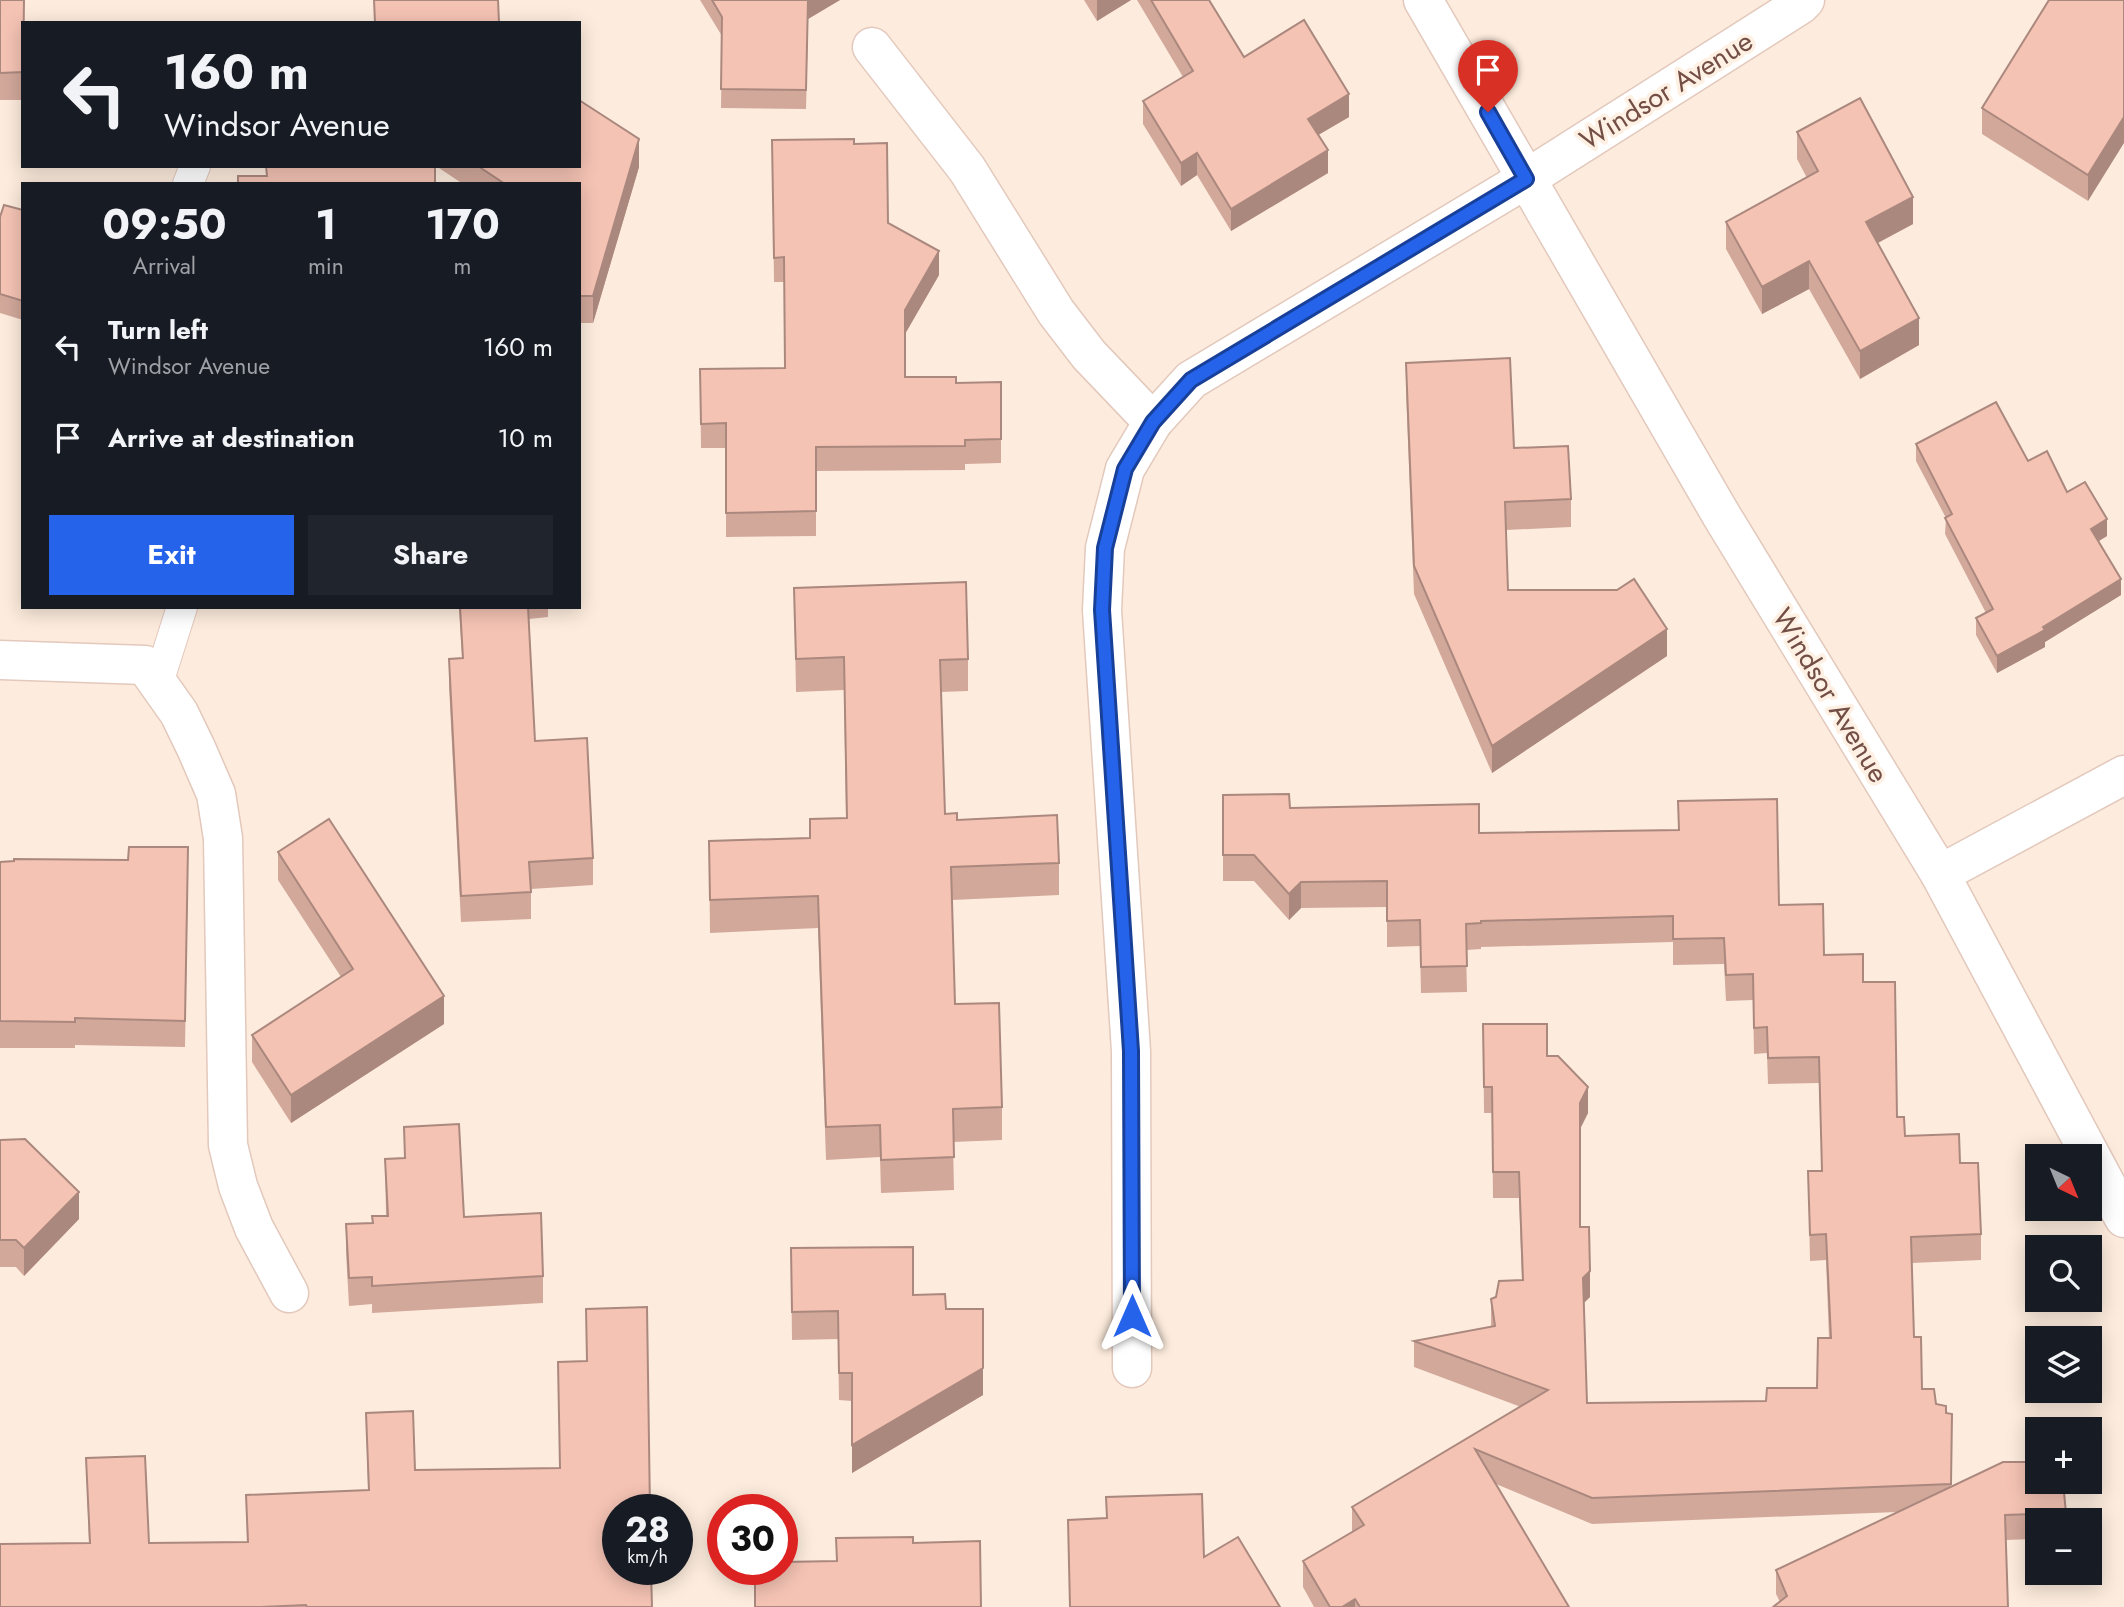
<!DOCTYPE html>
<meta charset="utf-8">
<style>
:root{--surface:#171b24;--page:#20242c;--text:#f1f3f6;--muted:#9ea1a6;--accent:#2563eb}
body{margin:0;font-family:Jost,sans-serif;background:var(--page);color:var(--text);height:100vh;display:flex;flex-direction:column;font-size:26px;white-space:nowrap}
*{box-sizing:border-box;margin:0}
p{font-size:23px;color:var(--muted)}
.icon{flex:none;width:38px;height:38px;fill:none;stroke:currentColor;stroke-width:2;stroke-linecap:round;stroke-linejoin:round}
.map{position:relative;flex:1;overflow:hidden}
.details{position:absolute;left:21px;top:182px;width:560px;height:427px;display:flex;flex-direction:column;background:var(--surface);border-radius:0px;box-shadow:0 4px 18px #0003}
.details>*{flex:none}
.hud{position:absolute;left:21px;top:21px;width:560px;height:147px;border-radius:0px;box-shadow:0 4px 18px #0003;background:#171b24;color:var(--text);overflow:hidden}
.needle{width:46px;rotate:137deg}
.controls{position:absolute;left:2025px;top:1144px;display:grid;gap:14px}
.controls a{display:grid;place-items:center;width:77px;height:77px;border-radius:0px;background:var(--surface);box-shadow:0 4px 18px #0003;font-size:35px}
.speed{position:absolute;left:602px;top:1494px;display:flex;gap:14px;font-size:35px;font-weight:700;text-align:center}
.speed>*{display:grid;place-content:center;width:91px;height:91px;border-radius:50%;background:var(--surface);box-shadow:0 4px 18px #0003;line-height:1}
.speed small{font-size:18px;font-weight:400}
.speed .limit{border:10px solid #d22;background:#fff;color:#111}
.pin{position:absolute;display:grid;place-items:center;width:60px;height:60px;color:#fff;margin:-72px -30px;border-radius:50% 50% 50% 0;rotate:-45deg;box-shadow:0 0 7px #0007}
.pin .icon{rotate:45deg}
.me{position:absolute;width:77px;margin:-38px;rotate:0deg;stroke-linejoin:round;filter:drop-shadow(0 0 5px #0008)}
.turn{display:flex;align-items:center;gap:24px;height:147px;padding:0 28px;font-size:32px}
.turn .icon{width:91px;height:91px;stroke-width:2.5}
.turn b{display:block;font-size:49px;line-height:60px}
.eta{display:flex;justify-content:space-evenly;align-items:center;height:119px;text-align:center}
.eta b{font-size:42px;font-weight:700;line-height:49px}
.cta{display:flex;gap:14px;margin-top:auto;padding:14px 28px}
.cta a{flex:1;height:80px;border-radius:0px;background:var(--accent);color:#fff;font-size:28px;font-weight:700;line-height:80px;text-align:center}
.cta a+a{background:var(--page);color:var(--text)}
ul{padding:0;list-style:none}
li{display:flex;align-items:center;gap:21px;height:91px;padding:0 28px}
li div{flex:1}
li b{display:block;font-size:26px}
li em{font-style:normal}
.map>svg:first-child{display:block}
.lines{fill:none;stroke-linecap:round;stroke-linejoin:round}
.service-casing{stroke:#e3c8bc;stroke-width:32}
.minor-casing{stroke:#e3c8bc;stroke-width:41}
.service{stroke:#fff;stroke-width:30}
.minor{stroke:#fff;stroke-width:38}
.wall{fill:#d2a89b}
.shaded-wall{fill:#ab887e}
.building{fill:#f4c3b4;stroke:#ab887e;stroke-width:2}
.route-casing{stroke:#184099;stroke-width:18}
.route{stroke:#2563eb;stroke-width:12}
.labels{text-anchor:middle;stroke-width:7;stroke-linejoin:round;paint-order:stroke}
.street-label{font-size:28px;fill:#734e45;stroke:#fff0e4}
</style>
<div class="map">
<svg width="2124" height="1607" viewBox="0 0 2124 1607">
<rect width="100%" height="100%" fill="#fdecdd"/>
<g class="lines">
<defs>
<g id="service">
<polyline points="188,184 195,166"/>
<polyline points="158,683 182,607"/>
</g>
<g id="minor">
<polyline points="1423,0 1720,513 1940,874 2124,1218"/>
<polyline points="872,47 967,169 1056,312 1089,355 1153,422"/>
<polyline points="0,660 145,665 179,713 196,748 216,794 223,838 228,1145 238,1186 254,1228 289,1293"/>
<polyline points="1940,874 2124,775"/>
<polyline points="1132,1368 1131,1051 1102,610 1105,548 1125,469 1153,422 1191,380 1526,179 1800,5 1805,0"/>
</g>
</defs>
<use href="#service" class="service-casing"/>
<use href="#minor" class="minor-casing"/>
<use href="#service" class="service"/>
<use href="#minor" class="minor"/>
</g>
<g class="wall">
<polygon points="0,0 23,23 23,100 0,100"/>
<polygon points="700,0 840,0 808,19 806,109 721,108 722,36"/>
<polygon points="1084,0 1131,0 1097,21"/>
<polygon points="1137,0 1209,0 1244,57 1349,117 1318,135 1328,173 1231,231 1197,175 1181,186 1143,124 1143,101 1183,77"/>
<polygon points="2124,0 2088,201 1982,134 1982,108"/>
<polygon points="1797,132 1913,224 1878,243 1919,345 1860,379 1809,289 1762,314 1726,249 1726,222 1807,178 1797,159"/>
<polygon points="772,140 854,144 888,223 939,275 905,334 905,377 956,383 1001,382 1001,463 965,464 965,470 816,471 816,536 726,537 726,448 701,448 700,369 784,368 784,282 774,282"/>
<polygon points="436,166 639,167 593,323 579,323 579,184 463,184"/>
<polygon points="23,210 23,320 0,313 0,217"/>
<polygon points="1406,363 1514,448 1571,499 1571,527 1506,530 1508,590 1667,656 1492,773 1414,594 1406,391"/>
<polygon points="1916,444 2028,461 2067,492 2107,536 2098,541 2121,595 2045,642 2045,647 1997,673 1976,635 1976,618 1986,613 1945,534 1946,518 1916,461"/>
<polygon points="794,588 968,659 968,691 941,692 945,814 957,820 1059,863 1059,895 952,900 955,1004 1002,1107 1002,1140 953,1142 954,1190 881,1193 880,1157 826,1160 818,928 710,933 709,841 810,838 810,819 846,818 844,690 796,692"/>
<polygon points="459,607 548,607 548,617 529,619 535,741 593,858 593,885 531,889 531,919 461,922 449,686 449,659 462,658"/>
<polygon points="1223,795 1290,808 1479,833 1678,830 1678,801 1779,905 1824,955 1863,982 1897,1117 1905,1136 1960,1163 1981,1234 1981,1260 1912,1263 1914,1337 1922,1389 1936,1404 1946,1413 1952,1414 1951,1487 2066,1513 2066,1521 2037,1521 2037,1539 2006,1540 1780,1602 1776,1594 1776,1570 1897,1512 1592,1524 1496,1484 1569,1607 1314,1607 1303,1587 1303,1561 1352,1532 1352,1507 1521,1407 1414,1367 1414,1341 1491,1327 1491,1299 1522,1280 1519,1198 1493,1198 1492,1113 1484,1113 1483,1024 1547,1056 1588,1113 1580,1129 1580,1227 1590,1297 1583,1303 1587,1403 1766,1401 1817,1388 1829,1338 1826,1260 1810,1261 1808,1171 1822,1171 1819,1083 1768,1084 1767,1053 1754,1054 1753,1000 1726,1001 1724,964 1673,965 1673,942 1481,947 1481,949 1466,950 1467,992 1421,993 1420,946 1387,947 1387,907 1301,908 1289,920 1254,881 1223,881"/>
<polygon points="278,852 444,1024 291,1123 252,1062 252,1035 341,977 278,880"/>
<polygon points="0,862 188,873 185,1047 75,1045 75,1048 0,1048"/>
<polygon points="404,1127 464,1217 543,1276 543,1303 372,1313 372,1304 349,1306 346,1252 346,1224 372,1223 372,1216 386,1216 385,1159 404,1158"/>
<polygon points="0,1140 79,1219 24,1276 16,1267 0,1267"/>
<polygon points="791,1248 913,1295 946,1309 983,1395 852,1473 852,1401 839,1400 838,1339 792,1340"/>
<polygon points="366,1413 415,1470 652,1607 0,1607 89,1543 86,1458 149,1543 247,1542 246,1495 368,1490"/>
</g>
<g class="shaded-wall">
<polygon points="808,0 840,0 808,19 806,109"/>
<polygon points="1097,0 1131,0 1097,21"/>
<polygon points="1349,94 1349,117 1308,141 1308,119"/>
<polygon points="2124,117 2124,143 2088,201 2088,175"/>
<polygon points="639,139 639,167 593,323 593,296"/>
<polygon points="1328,150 1328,173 1231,231 1231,209"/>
<polygon points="1197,153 1197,175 1181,186 1181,163"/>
<polygon points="1913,197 1913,224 1866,249 1866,222"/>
<polygon points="939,251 939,275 905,334 905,310"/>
<polygon points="1809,261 1809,289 1762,314 1762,287"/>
<polygon points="1919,318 1919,345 1860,379 1860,351"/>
<polygon points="2107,519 2107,536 2091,546 2091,529"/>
<polygon points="2121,579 2121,595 2045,642 2045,647 1997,673 1997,656"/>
<polygon points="1667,629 1667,656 1492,773 1492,746"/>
<polygon points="1301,882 1301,908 1289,920 1289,894"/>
<polygon points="444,996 444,1024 291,1123 291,1095"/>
<polygon points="1588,1087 1588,1113 1580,1129 1580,1103"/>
<polygon points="79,1192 79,1219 24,1276 24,1248"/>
<polygon points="1590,1271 1590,1297 1583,1304 1583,1278"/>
<polygon points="983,1368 983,1395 852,1473 852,1445"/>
<polygon points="1355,1599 1355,1607 1342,1607"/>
</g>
<g class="building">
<polygon points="0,0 24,0 23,72 0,73"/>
<polygon points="374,0 498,0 499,23 375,23"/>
<polygon points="712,0 808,0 806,90 721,89 722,17"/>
<polygon points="1151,0 1209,0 1244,57 1304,20 1349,94 1308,119 1328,150 1231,209 1197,153 1181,163 1143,101 1193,71"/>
<polygon points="2049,0 2124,0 2124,117 2088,175 1982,108"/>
<polygon points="1860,98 1913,197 1866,222 1919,318 1860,351 1809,261 1762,287 1726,222 1818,171 1797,132"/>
<polygon points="579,100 639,139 593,296 579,296 579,184 505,184 478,166 579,166"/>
<polygon points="854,139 854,144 887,143 888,223 939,251 905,310 905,377 956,377 956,383 1001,382 1001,439 965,440 965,446 816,447 816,511 726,513 726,423 701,424 700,369 785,368 784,257 774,258 772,140"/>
<polygon points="266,166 435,166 435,184 238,184 238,176 267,176"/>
<polygon points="4,205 23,210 23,301 0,294 0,217"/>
<polygon points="1510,358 1514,448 1568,446 1571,499 1505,502 1508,590 1617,590 1634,579 1667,629 1492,746 1414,566 1406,363"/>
<polygon points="1996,402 2028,461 2047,451 2067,492 2085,482 2107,519 2091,529 2121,579 2043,627 2045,630 1997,656 1976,618 1993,609 1945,518 1952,514 1916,444"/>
<polygon points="966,582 968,659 940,660 945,814 957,813 957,820 1057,815 1059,863 951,867 955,1004 999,1003 1002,1107 953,1109 954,1157 881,1160 880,1125 826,1127 818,896 710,900 709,841 810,838 810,819 847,818 844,657 796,659 794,588"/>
<polygon points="460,607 528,607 535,741 587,738 593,858 529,862 531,892 461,896 449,659 463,658"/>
<polygon points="1289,794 1290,808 1479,804 1479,833 1679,830 1678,801 1777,799 1779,905 1823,904 1824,955 1863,954 1863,982 1895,982 1897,1117 1904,1117 1905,1136 1959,1134 1960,1163 1978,1163 1981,1234 1911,1237 1914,1337 1921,1337 1922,1389 1934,1389 1936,1404 1946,1406 1946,1413 1952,1414 1951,1484 1592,1498 1475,1449 1569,1607 1360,1607 1355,1599 1342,1607 1330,1607 1303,1561 1364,1525 1352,1507 1548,1390 1414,1341 1495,1326 1491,1299 1496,1297 1499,1281 1523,1280 1519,1172 1493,1172 1492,1087 1484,1087 1483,1024 1547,1024 1547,1056 1558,1056 1588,1087 1580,1103 1580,1227 1589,1227 1590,1271 1583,1278 1587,1403 1766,1401 1767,1388 1817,1388 1818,1338 1831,1338 1826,1234 1810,1235 1808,1171 1822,1171 1819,1057 1768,1058 1767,1027 1754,1028 1753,974 1726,975 1724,938 1673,939 1673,916 1481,921 1481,923 1466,924 1467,966 1421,967 1420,920 1387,921 1387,881 1301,882 1289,894 1254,855 1223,855 1223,795"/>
<polygon points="329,819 444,996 291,1095 252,1035 353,969 278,852"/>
<polygon points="129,847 188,847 185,1021 75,1018 75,1022 0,1021 0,862 14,861 14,859 128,860"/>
<polygon points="459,1124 464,1217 541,1213 543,1276 372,1286 372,1277 349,1278 346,1224 373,1223 372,1216 388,1216 385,1159 405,1158 404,1127"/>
<polygon points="25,1139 79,1192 24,1248 16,1240 0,1240 0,1140"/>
<polygon points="913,1247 913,1295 945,1294 946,1309 983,1309 983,1368 852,1445 852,1373 839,1373 838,1311 792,1312 791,1248"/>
<polygon points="647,1307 650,1510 618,1510 618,1570 651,1570 652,1607 307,1607 306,1605 261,1607 0,1607 0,1544 90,1543 86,1458 145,1456 149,1543 248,1542 246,1495 369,1490 366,1413 413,1411 415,1470 560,1468 558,1362 587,1361 586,1309"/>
<polygon points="2003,1462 2037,1462 2037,1482 2063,1482 2066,1513 2005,1515 2008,1607 1773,1607 1787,1596 1776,1570"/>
<polygon points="1202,1494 1204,1557 1238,1537 1280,1607 1070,1607 1068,1520 1107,1518 1106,1497"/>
<polygon points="913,1537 913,1543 980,1541 981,1607 755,1607 755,1570 782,1570 782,1562 837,1561 836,1538"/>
</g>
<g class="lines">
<defs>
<polyline id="route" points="1132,1316 1131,1051 1102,610 1105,548 1125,469 1153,422 1191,380 1526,179 1488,112"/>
</defs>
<use href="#route" class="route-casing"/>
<use href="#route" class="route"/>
</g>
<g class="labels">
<g class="street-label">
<text transform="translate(1666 90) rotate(-32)" y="10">Windsor Avenue</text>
<text transform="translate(1831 695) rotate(59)" y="10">Windsor Avenue</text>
</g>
</g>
</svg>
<div class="controls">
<a><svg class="needle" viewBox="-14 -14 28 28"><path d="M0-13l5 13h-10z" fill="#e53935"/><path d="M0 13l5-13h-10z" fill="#9ea1a6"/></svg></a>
<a><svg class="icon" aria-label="search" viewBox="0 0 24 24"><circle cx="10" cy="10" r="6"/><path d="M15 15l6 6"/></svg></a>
<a><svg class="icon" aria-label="layers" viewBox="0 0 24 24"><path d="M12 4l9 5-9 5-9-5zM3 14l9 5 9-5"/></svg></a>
<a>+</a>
<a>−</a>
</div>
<div class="speed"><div>28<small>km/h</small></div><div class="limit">30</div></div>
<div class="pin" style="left:1488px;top:112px;background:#d93025"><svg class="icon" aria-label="arrive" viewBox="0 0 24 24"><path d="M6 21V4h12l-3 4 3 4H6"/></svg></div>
<svg class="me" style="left:1132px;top:1316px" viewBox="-20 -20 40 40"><path d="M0-17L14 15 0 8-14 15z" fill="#2563eb" stroke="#fff" stroke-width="4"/></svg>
<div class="hud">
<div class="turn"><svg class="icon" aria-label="left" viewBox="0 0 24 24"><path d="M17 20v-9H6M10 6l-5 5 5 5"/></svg><div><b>160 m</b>Windsor Avenue</div></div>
</div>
<section class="details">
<div class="eta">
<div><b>09:50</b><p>Arrival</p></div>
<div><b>1</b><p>min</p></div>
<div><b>170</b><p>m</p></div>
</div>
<ul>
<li><svg class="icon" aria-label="left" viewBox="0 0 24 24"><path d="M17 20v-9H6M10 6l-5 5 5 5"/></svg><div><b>Turn left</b><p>Windsor Avenue</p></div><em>160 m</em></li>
<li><svg class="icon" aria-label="arrive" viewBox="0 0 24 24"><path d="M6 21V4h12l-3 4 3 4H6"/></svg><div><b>Arrive at destination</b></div><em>10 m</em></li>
</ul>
<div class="cta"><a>Exit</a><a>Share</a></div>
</section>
</div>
